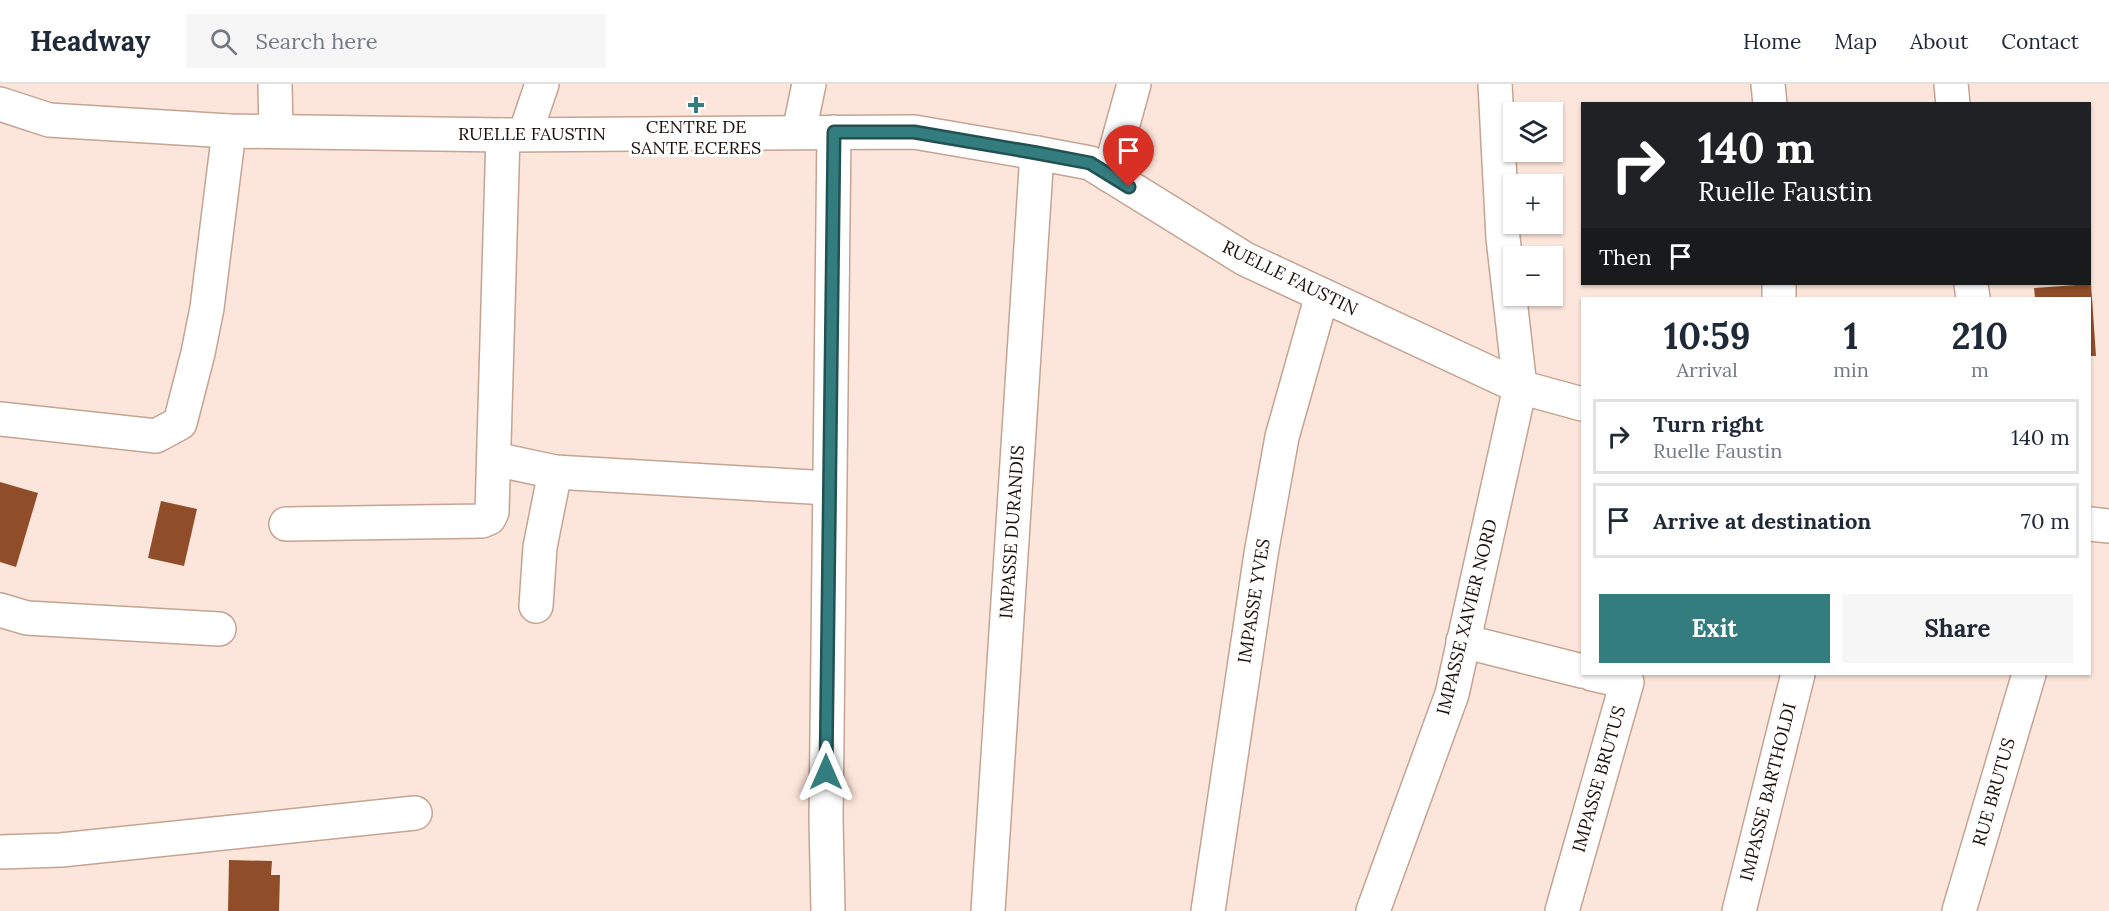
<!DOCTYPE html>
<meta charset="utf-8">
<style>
:root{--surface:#fff;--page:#f6f6f7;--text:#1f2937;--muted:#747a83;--line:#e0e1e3;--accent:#347d7f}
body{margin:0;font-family:Lora,serif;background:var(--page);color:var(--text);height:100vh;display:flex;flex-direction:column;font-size:22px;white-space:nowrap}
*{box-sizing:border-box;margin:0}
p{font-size:20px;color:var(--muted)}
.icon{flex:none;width:33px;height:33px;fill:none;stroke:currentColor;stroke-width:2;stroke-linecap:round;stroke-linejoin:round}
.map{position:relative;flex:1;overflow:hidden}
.drawer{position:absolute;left:1581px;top:213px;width:510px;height:378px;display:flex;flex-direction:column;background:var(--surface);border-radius:0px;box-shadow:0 2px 4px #0004}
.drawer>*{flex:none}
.hud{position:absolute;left:1581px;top:18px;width:510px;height:183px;border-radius:0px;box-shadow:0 2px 4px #0004;background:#202124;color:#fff;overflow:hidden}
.buttons{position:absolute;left:1503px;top:18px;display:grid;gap:12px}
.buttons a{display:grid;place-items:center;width:60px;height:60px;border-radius:0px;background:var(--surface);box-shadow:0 2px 4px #0004;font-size:30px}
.pin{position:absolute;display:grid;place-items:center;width:51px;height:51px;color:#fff;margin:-62px -26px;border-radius:50% 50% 50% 0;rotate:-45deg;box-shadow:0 0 6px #0007}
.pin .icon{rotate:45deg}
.me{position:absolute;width:66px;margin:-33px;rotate:0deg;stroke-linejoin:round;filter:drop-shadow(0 0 4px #0008)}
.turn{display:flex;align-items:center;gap:21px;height:126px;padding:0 18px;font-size:27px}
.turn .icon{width:78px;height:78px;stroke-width:2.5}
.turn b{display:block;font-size:42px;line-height:51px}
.then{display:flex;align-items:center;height:57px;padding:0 18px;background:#0003;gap:12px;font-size:22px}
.eta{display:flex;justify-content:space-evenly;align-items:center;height:102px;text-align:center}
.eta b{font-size:36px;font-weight:800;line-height:42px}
.primary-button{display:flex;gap:12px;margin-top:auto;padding:12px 18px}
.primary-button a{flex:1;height:69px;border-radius:0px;background:var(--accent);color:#fff;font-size:24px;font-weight:800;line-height:69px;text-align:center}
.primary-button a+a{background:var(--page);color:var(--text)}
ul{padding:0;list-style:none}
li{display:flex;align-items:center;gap:18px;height:75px;margin:0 12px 9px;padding:0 6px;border:3px solid var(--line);border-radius:0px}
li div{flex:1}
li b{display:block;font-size:22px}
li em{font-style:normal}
header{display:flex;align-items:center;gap:36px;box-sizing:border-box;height:84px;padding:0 30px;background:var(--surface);border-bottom:2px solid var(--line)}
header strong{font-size:28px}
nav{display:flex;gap:33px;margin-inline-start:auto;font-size:21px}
.search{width:420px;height:54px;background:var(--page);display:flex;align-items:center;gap:15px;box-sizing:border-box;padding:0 21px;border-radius:0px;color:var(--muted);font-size:22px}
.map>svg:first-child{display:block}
.building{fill:#904d29}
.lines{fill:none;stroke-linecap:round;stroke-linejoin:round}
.minor-casing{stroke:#c5a392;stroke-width:36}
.minor{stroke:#fff;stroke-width:33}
.route-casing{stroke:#225153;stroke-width:15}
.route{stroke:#347d7f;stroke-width:10}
.poi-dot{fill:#347d7f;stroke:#fff;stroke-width:2}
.labels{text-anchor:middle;stroke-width:6;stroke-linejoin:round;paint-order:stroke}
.poi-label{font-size:18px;fill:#1b0f09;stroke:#fff}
.street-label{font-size:18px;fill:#1b0f09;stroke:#fff}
</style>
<header>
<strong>Headway</strong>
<div class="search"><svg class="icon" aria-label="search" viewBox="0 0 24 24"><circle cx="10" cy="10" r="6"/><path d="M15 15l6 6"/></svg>Search here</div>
<nav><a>Home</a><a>Map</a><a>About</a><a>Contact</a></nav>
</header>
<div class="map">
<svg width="2109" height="827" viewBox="0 0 2109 827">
<rect width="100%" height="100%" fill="#fce6db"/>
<g class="building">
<polygon points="2091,200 2096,272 2090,272 2090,214 2035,214 2034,204"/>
<polygon points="0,398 38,409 16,483 0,478"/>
<polygon points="161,417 197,425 184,482 148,474"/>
<polygon points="229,776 272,777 271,791 280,791 279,827 228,827"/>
</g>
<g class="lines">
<defs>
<g id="minor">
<polyline points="275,0 276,47"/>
<polyline points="1768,0 1770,20"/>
<polyline points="1951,0 1953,20"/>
<polyline points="0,20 49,36 229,47 503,51 914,48 1037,69 1090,79 1245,175 1520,303 1582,320"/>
<polyline points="799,48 809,0"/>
<polyline points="525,50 542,0"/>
<polyline points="1109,91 1134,0"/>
<polyline points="1779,200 1779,214"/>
<polyline points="1971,200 1973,214"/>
<polyline points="0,335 156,352 180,339 198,269 207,224 229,47"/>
<polyline points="494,375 555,388 828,404"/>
<polyline points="286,440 482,437 489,434 492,428 503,51"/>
<polyline points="2090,440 2109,442"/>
<polyline points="536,522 540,463 555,388"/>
<polyline points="0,526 27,534 219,545"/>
<polyline points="1463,557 1582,587"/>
<polyline points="0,768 61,766 415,729"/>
<polyline points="828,827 826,736 834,48"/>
<polyline points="988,827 1037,69"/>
<polyline points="1208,827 1261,470 1282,353 1322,211"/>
<polyline points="1373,827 1452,610 1520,303 1503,154 1495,0"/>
<polyline points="1562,827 1627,598 1592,590"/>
<polyline points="1739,827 1798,590"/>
<polyline points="1959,827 2029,590"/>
</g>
</defs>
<use href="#minor" class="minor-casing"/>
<use href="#minor" class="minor"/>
</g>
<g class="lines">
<defs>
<polyline id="route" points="826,688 834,48 914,48 1037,69 1090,79 1129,103"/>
</defs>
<use href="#route" class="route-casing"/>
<use href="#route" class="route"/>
</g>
<path class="poi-dot" d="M693 12h6v6h6v6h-6v6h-6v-6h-6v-6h6z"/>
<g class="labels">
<g class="poi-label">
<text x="696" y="49">CENTRE DE<tspan x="696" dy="21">SANTE ECERES</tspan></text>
</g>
<g class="street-label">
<text x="532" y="56">RUELLE FAUSTIN</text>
<text transform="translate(1290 194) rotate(26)" y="6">RUELLE FAUSTIN</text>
<text transform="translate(1012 448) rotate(-86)" y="6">IMPASSE DURANDIS</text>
<text transform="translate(1254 517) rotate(-81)" y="6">IMPASSE YVES</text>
<text transform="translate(1467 533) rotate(-76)" y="6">IMPASSE XAVIER NORD</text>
<text transform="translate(1599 695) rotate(-74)" y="6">IMPASSE BRUTUS</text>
<text transform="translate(1768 708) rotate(-76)" y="6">IMPASSE BARTHOLDI</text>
<text transform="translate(1994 708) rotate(-74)" y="6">RUE BRUTUS</text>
</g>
</g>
</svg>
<div class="buttons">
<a><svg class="icon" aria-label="layers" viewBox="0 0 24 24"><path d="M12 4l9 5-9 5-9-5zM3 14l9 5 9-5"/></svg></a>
<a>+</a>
<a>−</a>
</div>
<div class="pin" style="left:1129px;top:103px;background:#d93025"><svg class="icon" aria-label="arrive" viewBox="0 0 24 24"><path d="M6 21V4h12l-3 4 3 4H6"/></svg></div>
<svg class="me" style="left:826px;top:688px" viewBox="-20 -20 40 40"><path d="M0-17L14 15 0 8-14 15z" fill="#347d7f" stroke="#fff" stroke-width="4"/></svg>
<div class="hud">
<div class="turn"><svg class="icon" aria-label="right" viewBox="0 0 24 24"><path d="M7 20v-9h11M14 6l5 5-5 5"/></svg><div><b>140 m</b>Ruelle Faustin</div></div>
<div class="then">Then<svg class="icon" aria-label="arrive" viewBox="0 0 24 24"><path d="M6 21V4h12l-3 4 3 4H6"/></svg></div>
</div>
<section class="drawer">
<div class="eta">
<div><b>10:59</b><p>Arrival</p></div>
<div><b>1</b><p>min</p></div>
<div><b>210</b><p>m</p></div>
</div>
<ul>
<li><svg class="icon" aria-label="right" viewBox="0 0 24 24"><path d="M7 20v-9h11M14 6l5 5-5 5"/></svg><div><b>Turn right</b><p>Ruelle Faustin</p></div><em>140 m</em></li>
<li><svg class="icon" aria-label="arrive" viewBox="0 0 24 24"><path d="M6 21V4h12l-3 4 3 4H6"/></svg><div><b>Arrive at destination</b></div><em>70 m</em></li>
</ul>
<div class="primary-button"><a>Exit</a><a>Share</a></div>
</section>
</div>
